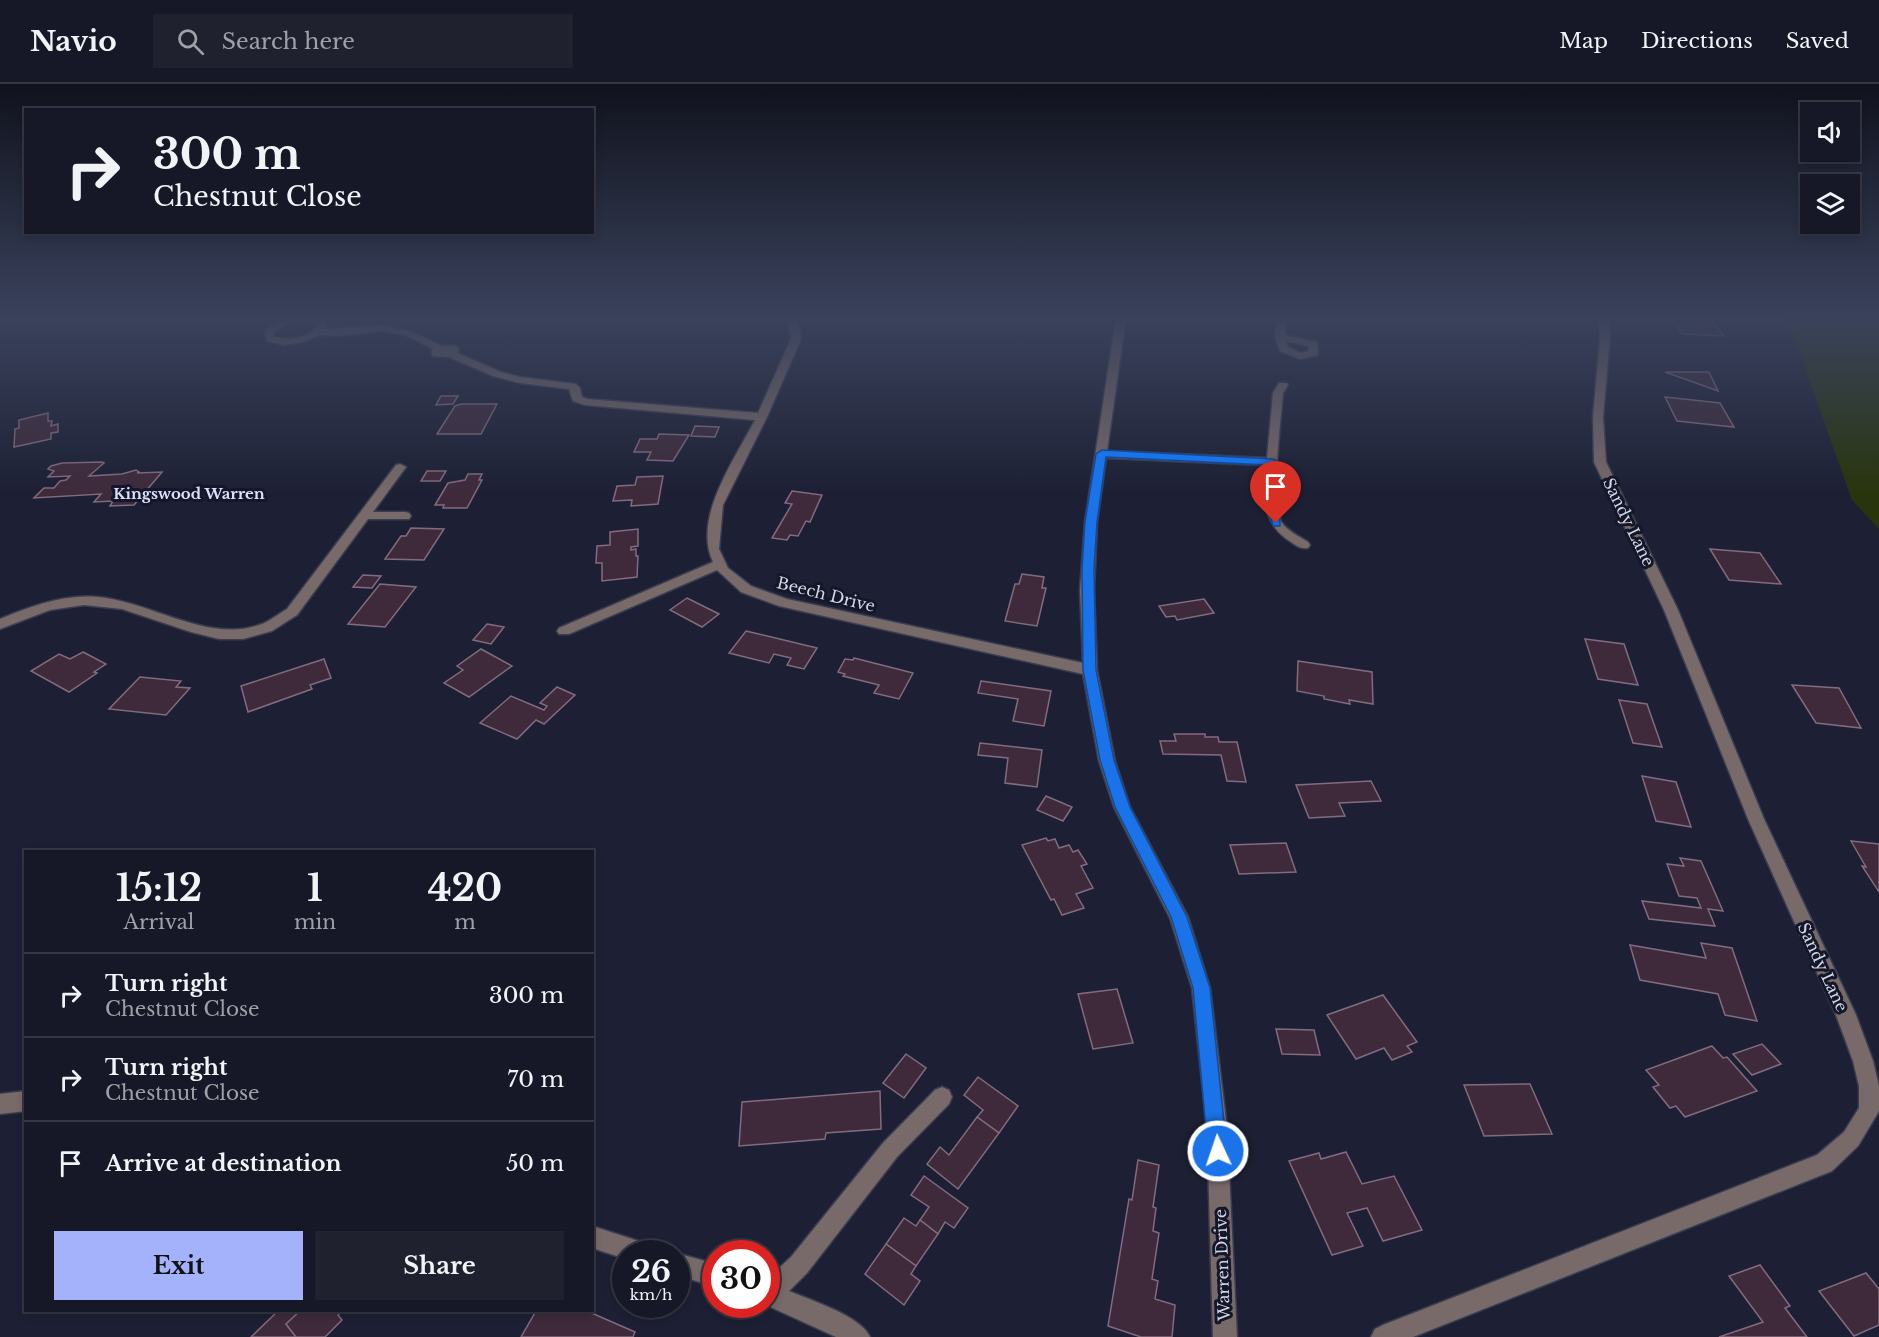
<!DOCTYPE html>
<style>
:root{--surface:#161827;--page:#1f212f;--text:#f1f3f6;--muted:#9ea0a7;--line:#353744;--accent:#a4b2fc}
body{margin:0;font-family:"Libre Baskerville",serif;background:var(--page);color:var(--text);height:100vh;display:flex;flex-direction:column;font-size:22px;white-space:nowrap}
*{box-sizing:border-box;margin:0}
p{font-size:20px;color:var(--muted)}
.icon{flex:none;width:33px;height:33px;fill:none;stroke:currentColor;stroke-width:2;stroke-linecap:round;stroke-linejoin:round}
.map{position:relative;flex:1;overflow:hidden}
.sheet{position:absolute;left:24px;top:766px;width:570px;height:462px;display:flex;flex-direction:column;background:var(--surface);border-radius:0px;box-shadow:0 3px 9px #0003,0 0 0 2px var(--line)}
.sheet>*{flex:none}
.top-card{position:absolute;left:24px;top:24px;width:570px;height:126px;border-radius:0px;box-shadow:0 3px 9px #0003,0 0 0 2px var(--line);background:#161827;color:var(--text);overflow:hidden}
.tools{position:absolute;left:1800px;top:18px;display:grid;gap:12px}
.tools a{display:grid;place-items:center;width:60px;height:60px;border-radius:0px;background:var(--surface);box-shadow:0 3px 9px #0003,0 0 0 2px var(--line);font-size:30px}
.speed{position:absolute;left:612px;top:1156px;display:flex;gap:12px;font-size:30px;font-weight:700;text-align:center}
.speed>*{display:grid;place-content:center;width:78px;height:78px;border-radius:50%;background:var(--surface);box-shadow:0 3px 9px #0003,0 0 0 2px var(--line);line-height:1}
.speed small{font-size:15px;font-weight:400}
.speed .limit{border:9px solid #d22;background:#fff;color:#111}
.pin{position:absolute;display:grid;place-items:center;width:51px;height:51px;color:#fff;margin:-62px -26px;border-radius:50% 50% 50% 0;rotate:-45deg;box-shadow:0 0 6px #0007}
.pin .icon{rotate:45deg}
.me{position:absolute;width:66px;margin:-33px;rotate:357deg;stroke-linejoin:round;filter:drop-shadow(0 0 4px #0008)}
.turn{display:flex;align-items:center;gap:21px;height:126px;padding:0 30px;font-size:27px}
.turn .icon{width:78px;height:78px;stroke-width:2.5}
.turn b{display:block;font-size:42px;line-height:51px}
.eta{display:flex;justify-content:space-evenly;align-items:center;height:102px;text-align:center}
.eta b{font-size:36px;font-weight:800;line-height:42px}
.primary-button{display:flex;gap:12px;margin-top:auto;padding:12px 30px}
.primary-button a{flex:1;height:69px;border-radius:0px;background:var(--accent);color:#111;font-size:24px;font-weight:800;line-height:69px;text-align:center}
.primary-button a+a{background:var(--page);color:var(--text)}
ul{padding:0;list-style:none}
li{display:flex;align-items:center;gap:18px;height:84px;padding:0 30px;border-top:2px solid var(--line)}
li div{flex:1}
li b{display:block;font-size:22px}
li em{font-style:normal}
header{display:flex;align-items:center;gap:36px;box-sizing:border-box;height:84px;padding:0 30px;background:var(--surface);border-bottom:2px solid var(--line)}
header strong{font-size:28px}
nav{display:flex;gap:33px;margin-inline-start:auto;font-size:21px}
.search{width:420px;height:54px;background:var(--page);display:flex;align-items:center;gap:15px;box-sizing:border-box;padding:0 21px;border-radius:0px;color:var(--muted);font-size:22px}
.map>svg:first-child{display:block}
.green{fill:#28350c}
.building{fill:#3e2a3b;stroke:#826b7e;stroke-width:1.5}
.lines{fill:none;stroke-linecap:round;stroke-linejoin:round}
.minor-casing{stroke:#3a3d50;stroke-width:3}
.minor{fill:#786a68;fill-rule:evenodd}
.route{fill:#1a73e8;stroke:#114b97;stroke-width:1.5}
.labels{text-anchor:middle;stroke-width:6;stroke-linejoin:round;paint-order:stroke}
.far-neighbourhood-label{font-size:15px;font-weight:bold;fill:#dbe0fd;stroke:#14162a}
.street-label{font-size:16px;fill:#d3d6e4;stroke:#14162a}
</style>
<header>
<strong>Navio</strong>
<div class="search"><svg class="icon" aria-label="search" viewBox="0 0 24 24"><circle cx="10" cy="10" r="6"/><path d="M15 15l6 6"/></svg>Search here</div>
<nav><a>Map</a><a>Directions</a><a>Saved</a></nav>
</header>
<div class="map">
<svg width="1879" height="1253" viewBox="0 0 1879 1253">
<rect width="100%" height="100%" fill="#1d2034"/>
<polygon class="green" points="1787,234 1879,234 1879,445 1852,416"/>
<g class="building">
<polygon points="1671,234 1709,234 1724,252 1683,250"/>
<polygon points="1665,288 1709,288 1718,307"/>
<polygon points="441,312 458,312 453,320 436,321"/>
<polygon points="1665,313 1720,319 1734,343 1677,337"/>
<polygon points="461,320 497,320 481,350 437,350 455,322"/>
<polygon points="48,329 48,337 52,337 51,342 58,340 58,348 51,349 51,355 14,363 15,345 19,344 19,336"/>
<polygon points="695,342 719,343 715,353 691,352"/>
<polygon points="659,350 689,351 673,377 647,376 651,368 634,368 640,355 657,355"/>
<polygon points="102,378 104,379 89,392 122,390 136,386 139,388 137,389 162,388 134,421 110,422 113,417 94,418 101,410 34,414 44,404 54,404 60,397 66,396 70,392 48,393 54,387 48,385 51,382 62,379"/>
<polygon points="427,387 446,387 440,397 421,397"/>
<polygon points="468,390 482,390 479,396 482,396 467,424 443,424 444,421 435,421 448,399 465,396"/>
<polygon points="663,392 658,420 631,422 632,416 613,417 617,402 635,401 637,393"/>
<polygon points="792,407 822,411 810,438 806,437 798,452 790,451 787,456 772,454 792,420 785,419"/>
<polygon points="411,444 444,445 424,476 385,475 401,452 406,452"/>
<polygon points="638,445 638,462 631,463 631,466 636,465 636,472 638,472 637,493 602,497 602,479 596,479 597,462 610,461 610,448"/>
<polygon points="1710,465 1760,469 1781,500 1729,496"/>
<polygon points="1022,490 1044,493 1042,504 1046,504 1037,542 1005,537 1015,500 1019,500"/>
<polygon points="363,491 381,492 372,504 353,503"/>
<polygon points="380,500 416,503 385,543 348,540"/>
<polygon points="687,514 719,530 702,543 670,526"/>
<polygon points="1204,515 1214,529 1177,536 1175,532 1166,533 1159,522"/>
<polygon points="487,540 504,543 491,560 473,556"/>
<polygon points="746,547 817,564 804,585 787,581 791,574 774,570 769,579 729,569"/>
<polygon points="1585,555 1624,560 1638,601 1598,595"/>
<polygon points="481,565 512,582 469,613 444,599 463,586 457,582"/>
<polygon points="83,568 106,580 94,588 97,589 69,608 31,587 59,570 70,575"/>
<polygon points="854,574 913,589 899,615 874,609 879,601 843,592 845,590 838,588 845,575 853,576"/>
<polygon points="324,575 331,594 310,601 312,605 248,628 241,602"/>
<polygon points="1298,577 1372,588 1373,620 1349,616 1350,620 1324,615 1324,612 1297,607"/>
<polygon points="140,593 181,597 176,603 190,604 166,631 109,625"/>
<polygon points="981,597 1051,607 1044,642 1013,637 1018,615 978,609"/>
<polygon points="1792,601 1839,604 1861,644 1816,639"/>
<polygon points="557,603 575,611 544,640 536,636 517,655 480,639 511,612 544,626 547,622 540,619"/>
<polygon points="1619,616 1647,620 1662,663 1633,659"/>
<polygon points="1174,650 1205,650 1205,653 1218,653 1219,658 1237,658 1246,698 1227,697 1221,671 1163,670 1160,657 1176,657"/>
<polygon points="980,659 1042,666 1037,703 1005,699 1008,674 978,671"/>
<polygon points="1642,692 1676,698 1691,743 1656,737"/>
<polygon points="1371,697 1381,717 1339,719 1345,732 1309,734 1296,701"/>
<polygon points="1046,712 1072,723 1063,737 1037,726"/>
<polygon points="1046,754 1048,757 1055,755 1059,764 1069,761 1073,768 1078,766 1087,780 1081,782 1093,804 1076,810 1084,824 1062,831 1054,815 1051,816 1022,761"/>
<polygon points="1851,757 1879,760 1879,808 1862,782 1866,783"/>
<polygon points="1286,759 1296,788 1239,790 1230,761"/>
<polygon points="1680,774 1701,777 1723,827 1708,825 1715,842 1649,835 1642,817 1701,824 1697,814 1679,812 1667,780 1684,782"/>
<polygon points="1701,859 1732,864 1757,937 1725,931 1718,910 1640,896 1630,861 1706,874"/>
<polygon points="1117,905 1133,959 1093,965 1078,910"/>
<polygon points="1383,911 1417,958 1407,962 1412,968 1392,976 1384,964 1356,975 1327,931"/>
<polygon points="1276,945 1314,946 1320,971 1282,970"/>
<polygon points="1762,960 1781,980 1752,991 1733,970"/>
<polygon points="1712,962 1723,974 1727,973 1757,1007 1685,1033 1676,1022 1670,1024 1653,1003 1659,1001 1646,986"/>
<polygon points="906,970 926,984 904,1014 883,999"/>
<polygon points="978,993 1018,1022 999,1049 977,1033 983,1026 964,1011"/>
<polygon points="1530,1000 1552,1050 1484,1052 1464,1001"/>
<polygon points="880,1007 881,1045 826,1049 825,1055 739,1062 742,1018"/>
<polygon points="977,1033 999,1049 958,1105 927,1080 940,1063 949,1071"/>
<polygon points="1346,1068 1362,1100 1394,1092 1422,1146 1383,1157 1367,1124 1347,1129 1363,1162 1332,1171 1289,1077 1319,1069 1321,1075"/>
<polygon points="1138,1076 1159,1081 1153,1123 1156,1124 1153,1147 1159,1149 1152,1195 1158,1197 1155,1215 1175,1221 1172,1253 1141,1253 1108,1242 1129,1115 1132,1116"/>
<polygon points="924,1092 968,1124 954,1144 945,1138 938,1150 920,1136 929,1123 911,1111"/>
<polygon points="904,1134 916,1142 920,1136 938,1150 916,1182 886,1160"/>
<polygon points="886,1160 916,1182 911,1190 920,1197 904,1221 865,1190"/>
<polygon points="1760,1181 1790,1222 1785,1224 1807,1253 1719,1253 1763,1238 1729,1192"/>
<polygon points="1866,1189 1879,1205 1879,1241 1854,1252 1819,1207"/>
<polygon points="278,1227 300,1227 286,1240 296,1253 251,1253"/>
<polygon points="300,1227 342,1227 338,1231 342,1236 325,1253 296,1253 286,1240"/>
<polygon points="536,1227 587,1227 635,1248 633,1253 521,1253"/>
</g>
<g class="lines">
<defs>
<g id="minor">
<path d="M289,234H316L327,240L324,245L382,241L411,247L442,262H456L459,266L457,269L501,288L520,293L576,300L580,304L582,313L587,315L758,329L791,255L787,234H797L801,255L767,333L723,421L719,465L728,484L751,502L787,515L1083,579L1080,506L1085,438L1116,234H1126L1107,367L1267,374L1273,309L1279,299H1287L1288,301L1283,309C1281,335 1270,419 1282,439C1288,447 1300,453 1308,458L1310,461L1308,464C1301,465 1297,462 1291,458C1260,438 1265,414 1266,381L1106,374L1097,438L1094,506L1097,586L1115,677L1130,723L1188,833L1210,904L1227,1044L1237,1253H1213L1207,1044L1192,904L1170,834L1114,723L1099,677L1083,590L779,522L741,508L717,486L569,550H559L557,547L559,544L713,478C692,434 735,375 755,336L585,321L573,317L569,305L520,299L493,292L449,273L433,272L431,268L433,265L405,251L382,247L338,252L319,251L306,257L284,261L267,257L265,246ZM308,238L317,241C310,255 288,256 274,253L273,249C284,241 295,237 308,238Z"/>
<path d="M1276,234H1286L1285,251L1317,258L1318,271L1300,275L1280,267L1275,253ZM1286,257L1308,262L1309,267L1301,269L1288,263Z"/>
<polygon points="1599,234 1609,234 1610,254 1603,333 1606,378 1678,526 1764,735 1856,931 1873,977 1879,1002 1879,1027 1858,1062 1832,1087 1413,1253 1371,1253 1375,1245 1383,1241 1817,1071 1844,1048 1859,1024 1859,1002 1853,977 1836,931 1748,735 1664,526 1594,378 1593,333 1600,254"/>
<path d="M400,380L406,383L373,428H405L409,429L411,432L409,435H368L297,531L272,547L243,555H219L191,548L122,525L84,521L50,526L0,545V535C31,522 65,510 98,513C151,518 208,559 259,541C269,538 278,530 287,525L396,381Z"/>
<path d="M942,1003L949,1006L952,1013L949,1020L897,1073L807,1189L789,1207C810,1216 861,1232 870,1253H836L766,1221V1196L791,1173L883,1059L935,1006Z"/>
<polygon points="26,1007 26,1027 0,1030 0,1010"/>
<polygon points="592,1142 654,1162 657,1170 626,1170 626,1175 592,1164"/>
<polygon points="676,1169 716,1180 716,1203 676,1191 676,1170 673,1170"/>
</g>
</defs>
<use href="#minor" class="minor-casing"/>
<use href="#minor" class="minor"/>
</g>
<linearGradient id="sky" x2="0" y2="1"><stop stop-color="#10121d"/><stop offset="0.57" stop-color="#3a425c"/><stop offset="1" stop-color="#3a425c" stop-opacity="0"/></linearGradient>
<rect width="1879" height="410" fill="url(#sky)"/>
<polygon class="route" points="1102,366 1273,375 1278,378 1280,442 1273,442 1268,425 1267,381 1106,373 1097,438 1094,484 1096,586 1114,676 1130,723 1187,833 1210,904 1227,1067 1224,1074 1218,1077 1211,1074 1208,1067 1193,904 1171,833 1115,723 1100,676 1083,586 1082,484 1085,438 1096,370"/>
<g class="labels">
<g class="far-neighbourhood-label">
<text x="189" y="415">Kingswood Warren</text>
</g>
<g class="street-label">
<text transform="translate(1629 438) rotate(64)" y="6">Sandy Lane</text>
<text transform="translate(826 510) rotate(14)" y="6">Beech Drive</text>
<text transform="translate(1823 883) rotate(65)" y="6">Sandy Lane</text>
<text transform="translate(1222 1181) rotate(-92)" y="6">Warren Drive</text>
</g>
</g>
</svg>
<div class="tools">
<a><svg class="icon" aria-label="sound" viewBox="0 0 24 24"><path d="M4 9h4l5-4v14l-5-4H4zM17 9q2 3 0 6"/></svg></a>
<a><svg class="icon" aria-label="layers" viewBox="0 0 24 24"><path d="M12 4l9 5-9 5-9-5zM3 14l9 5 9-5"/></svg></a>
</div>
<div class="speed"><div>26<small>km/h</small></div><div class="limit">30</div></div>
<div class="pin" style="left:1276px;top:439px;background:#d93025"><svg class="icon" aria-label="arrive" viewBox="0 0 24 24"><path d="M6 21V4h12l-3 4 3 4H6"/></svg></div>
<svg class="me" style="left:1218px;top:1067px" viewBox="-20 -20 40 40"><circle r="17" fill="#1a73e8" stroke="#fff" stroke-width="3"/><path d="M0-11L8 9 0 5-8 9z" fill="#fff"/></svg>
<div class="top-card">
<div class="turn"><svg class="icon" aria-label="right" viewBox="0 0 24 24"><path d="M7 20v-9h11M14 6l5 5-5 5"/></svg><div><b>300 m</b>Chestnut Close</div></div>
</div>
<section class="sheet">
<div class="eta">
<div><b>15:12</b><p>Arrival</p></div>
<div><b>1</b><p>min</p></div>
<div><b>420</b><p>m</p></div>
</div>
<ul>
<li><svg class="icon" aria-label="right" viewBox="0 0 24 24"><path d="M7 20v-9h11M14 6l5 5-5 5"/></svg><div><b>Turn right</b><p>Chestnut Close</p></div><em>300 m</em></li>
<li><svg class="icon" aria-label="right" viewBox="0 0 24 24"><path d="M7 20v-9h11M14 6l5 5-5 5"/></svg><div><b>Turn right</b><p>Chestnut Close</p></div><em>70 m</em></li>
<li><svg class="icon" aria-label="arrive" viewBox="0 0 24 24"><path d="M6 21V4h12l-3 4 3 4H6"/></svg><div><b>Arrive at destination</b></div><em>50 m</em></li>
</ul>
<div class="primary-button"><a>Exit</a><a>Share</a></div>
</section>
</div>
